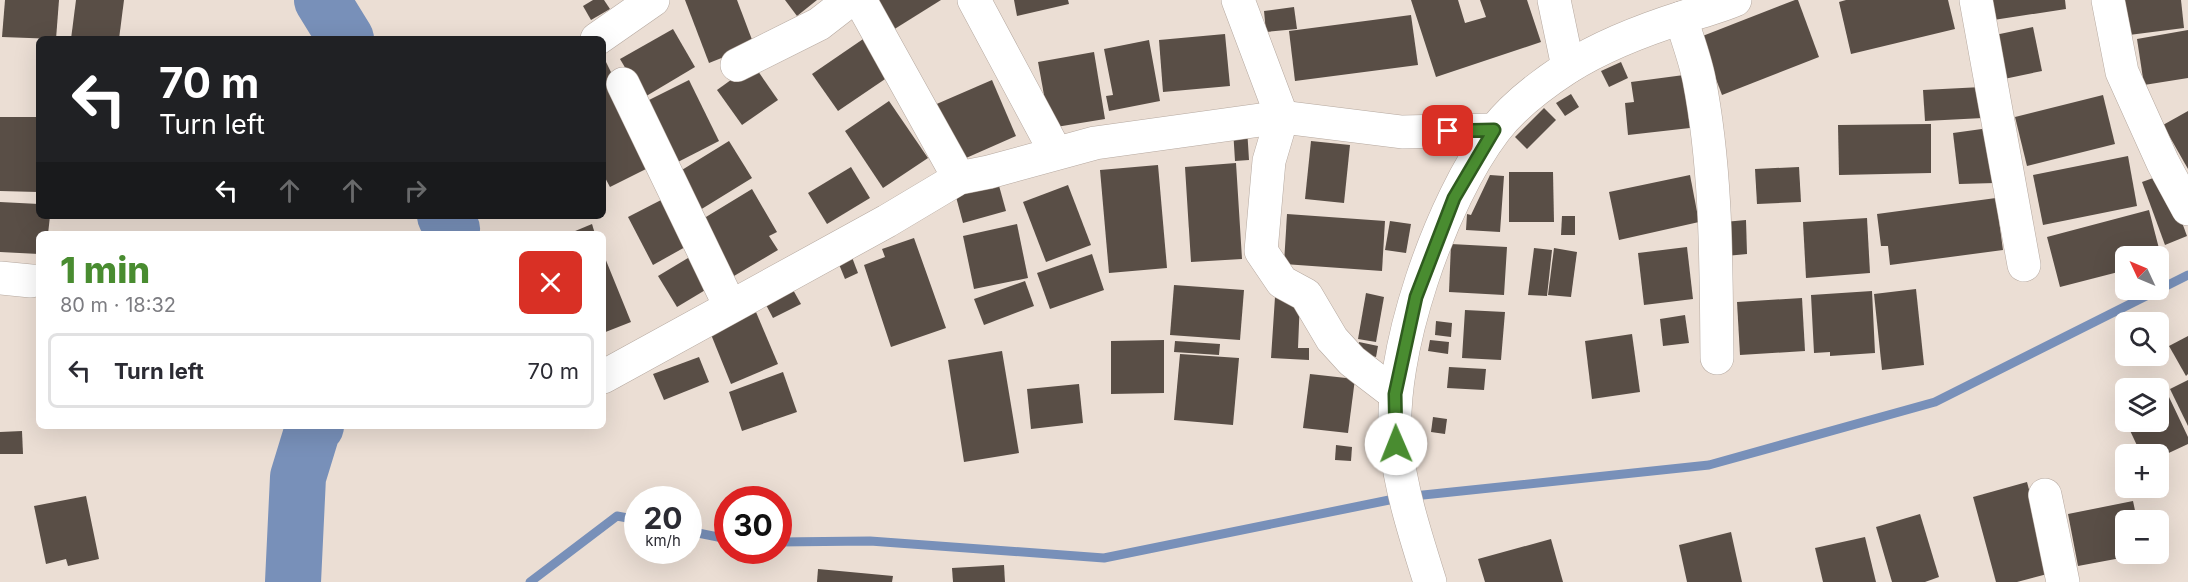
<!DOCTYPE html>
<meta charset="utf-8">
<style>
:root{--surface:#fff;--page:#f2f2f3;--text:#2b2b33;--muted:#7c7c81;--line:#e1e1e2;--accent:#498c30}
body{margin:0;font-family:Inter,sans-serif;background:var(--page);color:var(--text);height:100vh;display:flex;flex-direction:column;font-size:22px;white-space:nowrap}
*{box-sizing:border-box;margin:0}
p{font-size:20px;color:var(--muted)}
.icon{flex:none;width:33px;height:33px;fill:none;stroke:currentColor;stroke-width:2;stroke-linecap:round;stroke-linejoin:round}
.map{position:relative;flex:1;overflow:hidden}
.drawer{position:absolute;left:36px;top:231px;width:570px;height:198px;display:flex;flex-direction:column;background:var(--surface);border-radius:9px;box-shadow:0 6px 24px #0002}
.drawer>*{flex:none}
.guide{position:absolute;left:36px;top:36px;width:570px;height:183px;border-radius:9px;box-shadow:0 6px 24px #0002;background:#202124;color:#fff;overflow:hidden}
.needle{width:39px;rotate:314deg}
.controls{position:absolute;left:2115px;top:246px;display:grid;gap:12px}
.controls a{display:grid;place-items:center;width:54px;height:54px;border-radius:9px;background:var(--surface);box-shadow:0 6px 24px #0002;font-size:30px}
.speed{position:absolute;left:624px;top:486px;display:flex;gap:12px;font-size:30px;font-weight:700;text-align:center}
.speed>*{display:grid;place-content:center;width:78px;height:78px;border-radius:50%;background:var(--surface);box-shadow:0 6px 24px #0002;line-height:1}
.speed small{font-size:15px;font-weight:400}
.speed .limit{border:9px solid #d22;background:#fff;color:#111}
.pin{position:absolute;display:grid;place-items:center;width:51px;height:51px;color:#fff;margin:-26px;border-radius:12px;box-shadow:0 3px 9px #0006}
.me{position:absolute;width:66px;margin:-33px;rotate:359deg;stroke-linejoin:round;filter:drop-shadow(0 0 4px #0008)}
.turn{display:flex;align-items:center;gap:21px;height:126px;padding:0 24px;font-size:27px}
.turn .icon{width:78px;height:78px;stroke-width:2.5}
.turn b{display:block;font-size:42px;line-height:51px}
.lanes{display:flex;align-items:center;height:57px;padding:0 24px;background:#0003;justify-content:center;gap:30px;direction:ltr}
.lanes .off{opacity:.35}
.round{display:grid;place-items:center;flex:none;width:63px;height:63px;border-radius:9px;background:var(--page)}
.overview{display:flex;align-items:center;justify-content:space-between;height:102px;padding:0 24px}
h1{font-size:36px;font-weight:800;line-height:45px;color:var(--accent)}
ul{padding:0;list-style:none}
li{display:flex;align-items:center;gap:18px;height:75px;margin:0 12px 9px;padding:0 12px;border:3px solid var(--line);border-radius:9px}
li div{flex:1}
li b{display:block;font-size:22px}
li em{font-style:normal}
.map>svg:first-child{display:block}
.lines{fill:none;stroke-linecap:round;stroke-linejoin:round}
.stream{stroke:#7890b9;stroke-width:9}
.river{stroke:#7890b9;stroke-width:56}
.building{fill:#594e46}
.street-casing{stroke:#b5a89f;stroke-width:34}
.street{stroke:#fff;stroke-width:33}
.route-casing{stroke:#2f5b1f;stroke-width:15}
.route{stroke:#498c30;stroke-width:10}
</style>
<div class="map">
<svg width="2188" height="582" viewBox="0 0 2188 582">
<rect width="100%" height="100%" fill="#ebded4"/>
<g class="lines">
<g class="stream">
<polyline points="688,531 728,539"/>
<polyline points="778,542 870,541 1104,558 1404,497 1709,465 1935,402 2188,275"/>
<polyline points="530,582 617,516 638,520"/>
</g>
<g class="river">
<polyline points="322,0 346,39"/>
<polyline points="445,216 452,229 450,234"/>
<polyline points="293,582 298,477 313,428 316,426"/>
</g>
</g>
<g class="building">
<polygon points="5,0 59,0 56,39 2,37"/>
<polygon points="76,0 124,0 119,39 71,39"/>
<polygon points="593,0 604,0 610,9 591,20 583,6"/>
<polygon points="685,0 737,0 754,45 709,63"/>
<polygon points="785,0 817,0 797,16"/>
<polygon points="874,0 941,0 893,30"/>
<polygon points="1014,0 1068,0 1069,4 1017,16"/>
<polygon points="1411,0 1458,0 1465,23 1486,17 1480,0 1527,0 1541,42 1436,77"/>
<polygon points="1795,0 1798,0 1819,57 1722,95 1700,37"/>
<polygon points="1846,0 1948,0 1955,29 1851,54 1839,2"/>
<polygon points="1984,0 2065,0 2066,9 1987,21"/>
<polygon points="2124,0 2181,0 2184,28 2129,35"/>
<polygon points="1294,7 1297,29 1266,32 1264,11"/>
<polygon points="1411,15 1418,65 1295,81 1289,31"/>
<polygon points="2033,27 2042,71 2004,79 1995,35"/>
<polygon points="673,29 695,67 643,98 620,59"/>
<polygon points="2188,30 2188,78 2144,85 2137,39"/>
<polygon points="1225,34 1230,86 1163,92 1159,40"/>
<polygon points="869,35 894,73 838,111 812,74"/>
<polygon points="1149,40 1160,101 1109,111 1106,96 1113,95 1104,49"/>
<polygon points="1094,52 1105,119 1050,128 1038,62"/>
<polygon points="606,62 656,164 610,187 603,174 603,63"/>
<polygon points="1621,62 1628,78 1609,87 1601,71"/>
<polygon points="753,64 778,100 742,125 717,90"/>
<polygon points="1684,75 1690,128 1628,135 1625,103 1634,102 1631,82"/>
<polygon points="689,80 719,141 674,164 643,103"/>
<polygon points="992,80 1016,136 957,162 932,106"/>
<polygon points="1982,87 1983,118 1925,121 1923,90"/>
<polygon points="1571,94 1579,107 1565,116 1556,103"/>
<polygon points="2103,95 2115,144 2027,166 2015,117"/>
<polygon points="889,101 928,158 883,188 845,131"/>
<polygon points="1544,108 1556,120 1527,149 1515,137"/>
<polygon points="2188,111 2188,169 2163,125"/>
<polygon points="0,117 39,117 38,192 0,191"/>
<polygon points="1931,124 1931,173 1839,175 1838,125"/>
<polygon points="1247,128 1249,160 1235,161 1233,129"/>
<polygon points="1989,128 1995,183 1959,184 1953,133"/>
<polygon points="729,141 752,178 700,210 677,173"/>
<polygon points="1311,141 1350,145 1344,203 1305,199"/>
<polygon points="2128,156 2137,206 2043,225 2033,175"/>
<polygon points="1236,163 1242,259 1191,262 1185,167"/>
<polygon points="1158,165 1167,268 1109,273 1100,170"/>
<polygon points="851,167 870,198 827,224 808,193"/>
<polygon points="1799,167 1801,202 1757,204 1755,169"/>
<polygon points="1509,172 1553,172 1554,222 1509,222"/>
<polygon points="1490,175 1504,176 1500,232 1466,230 1467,214 1471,215"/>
<polygon points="1690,175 1699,222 1619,240 1609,192"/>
<polygon points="2156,177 2170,190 2187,236 2165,245 2142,182"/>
<polygon points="998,182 1006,211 963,223 955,193"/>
<polygon points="1068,185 1091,245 1046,262 1023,202"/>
<polygon points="752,189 777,232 769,236 778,250 734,276 701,220"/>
<polygon points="1996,198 2003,250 1890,265 1888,246 1881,246 1877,214"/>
<polygon points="663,199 687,246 653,265 628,217"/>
<polygon points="0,202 39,204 39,216 50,216 48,234 39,234 39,254 0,252"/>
<polygon points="2149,210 2162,260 2158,261 2158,256 2126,256 2126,270 2060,287 2047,237"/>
<polygon points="1287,214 1385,221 1382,271 1284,264"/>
<polygon points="1562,216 1575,216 1575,235 1561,235"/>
<polygon points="1867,218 1870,273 1806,278 1803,222"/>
<polygon points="1746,220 1747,254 1726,256 1724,222"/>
<polygon points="1390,221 1411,224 1406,253 1385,250"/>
<polygon points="592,224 595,234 568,234"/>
<polygon points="1017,224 1028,278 974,289 963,236"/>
<polygon points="914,238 946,328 891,347 864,265 885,257 882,249"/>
<polygon points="1451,244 1507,247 1504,295 1449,292"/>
<polygon points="1687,247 1693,299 1644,305 1638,253"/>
<polygon points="1534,248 1552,250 1547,296 1528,295"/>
<polygon points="1554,248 1577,252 1571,297 1548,295"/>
<polygon points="698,252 717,283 677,307 658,276"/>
<polygon points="850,252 858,273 845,279 836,257"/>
<polygon points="603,253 631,322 603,333"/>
<polygon points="1092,254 1104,290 1050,309 1037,273"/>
<polygon points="1025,281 1034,306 984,325 974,299"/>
<polygon points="1174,285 1244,290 1240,340 1170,335"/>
<polygon points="792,288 801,304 773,318 765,303"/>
<polygon points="1916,289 1924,365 1882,370 1874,294"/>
<polygon points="1872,291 1875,353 1830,356 1830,352 1814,353 1811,295"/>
<polygon points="1366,293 1384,297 1376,342 1358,339"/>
<polygon points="1275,297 1300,299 1298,348 1309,348 1309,360 1271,358"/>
<polygon points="1802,298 1805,351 1740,355 1737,302"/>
<polygon points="1465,310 1505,312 1501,360 1462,358"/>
<polygon points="756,312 778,364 731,384 710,332"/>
<polygon points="1685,315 1689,343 1663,346 1660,319"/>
<polygon points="1436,321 1452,323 1451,337 1435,335"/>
<polygon points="1632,334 1640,392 1592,399 1585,341"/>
<polygon points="2188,336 2188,374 2186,376 2169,346"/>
<polygon points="1164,340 1164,393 1111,394 1111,341"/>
<polygon points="1430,340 1449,342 1448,354 1428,351"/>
<polygon points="1175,341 1220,344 1219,355 1174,352"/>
<polygon points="1359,342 1378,346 1376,357 1357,353"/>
<polygon points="1002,351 1019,453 964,462 948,360"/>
<polygon points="1180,354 1239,358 1233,425 1174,420"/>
<polygon points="699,357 709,382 664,400 653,374"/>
<polygon points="1449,367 1486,369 1484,390 1447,388"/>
<polygon points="783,372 797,412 742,431 729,392"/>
<polygon points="1310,374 1355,379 1348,433 1303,428"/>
<polygon points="2188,380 2188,426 2170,389"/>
<polygon points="1079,384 1083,423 1031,429 1027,389"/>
<polygon points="2169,397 2188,437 2188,444 2158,458 2158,454 2141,454 2126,422 2158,422 2158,402"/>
<polygon points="1433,417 1447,419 1445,434 1431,432"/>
<polygon points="22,431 23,454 0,454 0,432"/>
<polygon points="1336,445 1352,447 1351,461 1335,460"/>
<polygon points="2027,482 2051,573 2017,582 1996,582 1973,497"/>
<polygon points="86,496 99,559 68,566 66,559 46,564 34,506"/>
<polygon points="2133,501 2137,520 2126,520 2126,554 2137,555 2078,566 2068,514"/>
<polygon points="1920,514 1939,577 1925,582 1892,582 1876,527"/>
<polygon points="1731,532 1742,582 1687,582 1679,545"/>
<polygon points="1865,537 1876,582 1823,582 1815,548"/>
<polygon points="1551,539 1563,582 1485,582 1478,559"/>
<polygon points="1004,565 1005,582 953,582 952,568"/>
<polygon points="818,569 893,576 892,582 817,582"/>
</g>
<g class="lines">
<defs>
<g id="street">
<polyline points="860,0 959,178"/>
<polyline points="974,0 1056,153"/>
<polyline points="1238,0 1282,117 1269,161 1261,251 1282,282 1306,295 1332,339 1352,361 1395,394"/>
<polyline points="1554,0 1568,67"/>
<polyline points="1976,0 2024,265"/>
<polyline points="2108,0 2122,72 2163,163 2188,209"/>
<path d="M1681,18C1687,38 1695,59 1699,79C1717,171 1716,266 1717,358"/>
<polyline points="597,39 653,0"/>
<polyline points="737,65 819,24 850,0"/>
<polyline points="623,84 730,306"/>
<polyline points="0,278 31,281"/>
<polyline points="603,377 887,221 959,178 989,172 1095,143 1282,117 1402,132 1494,130"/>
<polyline points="2045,495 2063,582"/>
<path d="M1430,582C1416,537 1401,492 1396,445C1386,356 1441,201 1495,130C1514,105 1541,85 1567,68C1600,47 1646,29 1684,17C1701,11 1719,7 1735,0"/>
</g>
</defs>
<use href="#street" class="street-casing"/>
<use href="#street" class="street"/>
</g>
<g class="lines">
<defs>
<polyline id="route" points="1396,444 1395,394 1416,297 1454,198 1494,130 1448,131"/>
</defs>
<use href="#route" class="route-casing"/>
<use href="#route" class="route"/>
</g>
</svg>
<div class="controls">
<a><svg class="needle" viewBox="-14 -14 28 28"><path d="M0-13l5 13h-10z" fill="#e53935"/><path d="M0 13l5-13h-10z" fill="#7c7c81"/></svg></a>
<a><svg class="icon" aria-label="search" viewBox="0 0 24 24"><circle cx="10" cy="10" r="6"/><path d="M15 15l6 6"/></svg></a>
<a><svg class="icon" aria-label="layers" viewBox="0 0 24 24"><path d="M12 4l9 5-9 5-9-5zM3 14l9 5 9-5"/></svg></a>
<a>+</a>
<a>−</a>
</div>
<div class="speed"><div>20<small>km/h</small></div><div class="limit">30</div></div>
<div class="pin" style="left:1448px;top:131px;background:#d93025"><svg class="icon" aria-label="arrive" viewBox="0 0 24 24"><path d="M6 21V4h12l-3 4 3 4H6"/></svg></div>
<svg class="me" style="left:1396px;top:444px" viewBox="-20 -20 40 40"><circle r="19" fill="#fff"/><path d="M0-13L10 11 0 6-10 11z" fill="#498c30"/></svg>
<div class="guide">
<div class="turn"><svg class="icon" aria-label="left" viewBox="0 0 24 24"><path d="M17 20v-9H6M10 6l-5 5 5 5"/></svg><div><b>70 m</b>Turn left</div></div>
<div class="lanes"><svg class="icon" aria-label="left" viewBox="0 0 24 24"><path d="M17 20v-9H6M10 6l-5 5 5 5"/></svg><svg class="icon off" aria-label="ahead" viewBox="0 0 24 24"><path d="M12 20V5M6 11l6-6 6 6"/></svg><svg class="icon off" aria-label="ahead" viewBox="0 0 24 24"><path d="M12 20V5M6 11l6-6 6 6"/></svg><svg class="icon off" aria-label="right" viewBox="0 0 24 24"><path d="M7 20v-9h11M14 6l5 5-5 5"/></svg></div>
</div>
<section class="drawer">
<div class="overview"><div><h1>1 min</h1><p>80 m · 18:32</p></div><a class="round" style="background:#d93025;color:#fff"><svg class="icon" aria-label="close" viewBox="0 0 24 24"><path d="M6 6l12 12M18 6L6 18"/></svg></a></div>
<ul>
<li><svg class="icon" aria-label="left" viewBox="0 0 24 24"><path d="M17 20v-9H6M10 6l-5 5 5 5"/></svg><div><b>Turn left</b></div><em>70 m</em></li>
</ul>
</section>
</div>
